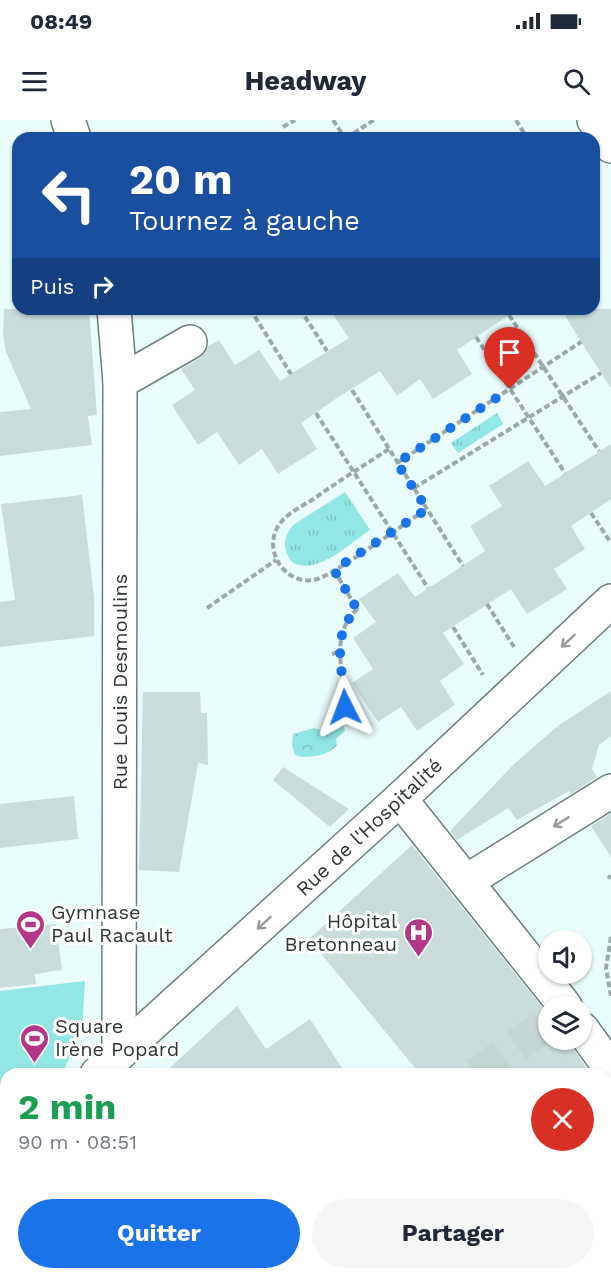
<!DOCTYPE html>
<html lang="fr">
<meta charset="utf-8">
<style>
:root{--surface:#fff;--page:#f6f6f7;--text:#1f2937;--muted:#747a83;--accent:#1a73e8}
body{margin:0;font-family:"Work Sans",sans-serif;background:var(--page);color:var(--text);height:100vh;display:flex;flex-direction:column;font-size:22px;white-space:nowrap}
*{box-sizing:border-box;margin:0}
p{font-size:20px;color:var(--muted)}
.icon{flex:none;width:33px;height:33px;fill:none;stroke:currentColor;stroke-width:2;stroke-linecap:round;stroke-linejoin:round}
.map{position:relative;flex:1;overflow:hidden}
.sheet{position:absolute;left:0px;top:948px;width:612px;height:212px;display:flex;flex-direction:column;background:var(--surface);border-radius:18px 18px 0 0;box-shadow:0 2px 4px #0004}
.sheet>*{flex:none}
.top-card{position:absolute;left:12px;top:12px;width:588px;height:183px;border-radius:18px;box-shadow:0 2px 4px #0004;background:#1a4fa0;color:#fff;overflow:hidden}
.tools{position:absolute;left:538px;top:810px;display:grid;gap:12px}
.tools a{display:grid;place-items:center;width:54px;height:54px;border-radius:50%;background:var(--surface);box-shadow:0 2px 4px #0004;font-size:30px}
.pin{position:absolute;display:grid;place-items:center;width:51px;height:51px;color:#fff;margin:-62px -26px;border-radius:50% 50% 50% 0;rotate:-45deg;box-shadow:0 0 6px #0007}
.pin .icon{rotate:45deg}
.me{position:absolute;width:66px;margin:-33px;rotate:357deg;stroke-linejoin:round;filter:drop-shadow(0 0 4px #0008)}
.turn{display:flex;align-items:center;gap:21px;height:126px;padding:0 18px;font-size:27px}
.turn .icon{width:78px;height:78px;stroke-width:2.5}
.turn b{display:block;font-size:42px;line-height:51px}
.then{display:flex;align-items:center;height:57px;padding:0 18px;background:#0003;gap:12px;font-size:22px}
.round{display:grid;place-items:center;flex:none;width:63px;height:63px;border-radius:32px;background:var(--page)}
.head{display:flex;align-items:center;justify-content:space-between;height:102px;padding:0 18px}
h1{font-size:36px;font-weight:700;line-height:45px;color:#1e9e55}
.primary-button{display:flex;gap:12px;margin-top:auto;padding:12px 18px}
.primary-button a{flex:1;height:69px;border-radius:36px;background:var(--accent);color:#fff;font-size:24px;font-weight:700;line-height:69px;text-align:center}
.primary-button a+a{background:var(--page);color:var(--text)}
.status{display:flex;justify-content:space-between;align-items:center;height:42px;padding:0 30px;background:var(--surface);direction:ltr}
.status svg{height:16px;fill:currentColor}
header{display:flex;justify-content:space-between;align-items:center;height:78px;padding:0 18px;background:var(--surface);font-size:27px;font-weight:700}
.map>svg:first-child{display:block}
.grass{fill:url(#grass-tufts)}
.park{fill:url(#park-crowns)}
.pitch{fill:#92e6e4}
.building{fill:#cadddc}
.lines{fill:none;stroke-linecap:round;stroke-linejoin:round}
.minor-tunnel{stroke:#c4d5d4;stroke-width:33;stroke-dasharray:33 16;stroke-linecap:butt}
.minor-casing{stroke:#6e7f7f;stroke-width:36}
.path{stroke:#9ba9a9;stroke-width:4;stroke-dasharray:6 3;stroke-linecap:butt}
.minor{stroke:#fff;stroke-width:33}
.oneway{stroke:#979a9a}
.route{stroke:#1a73e8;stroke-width:10;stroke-dasharray:0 18}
.labels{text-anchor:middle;stroke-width:6;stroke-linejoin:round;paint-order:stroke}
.street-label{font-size:20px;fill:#2f3636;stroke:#fff}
.poi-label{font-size:20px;fill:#2f3636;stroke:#fff;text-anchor:start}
</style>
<div class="status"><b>08:49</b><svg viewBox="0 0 49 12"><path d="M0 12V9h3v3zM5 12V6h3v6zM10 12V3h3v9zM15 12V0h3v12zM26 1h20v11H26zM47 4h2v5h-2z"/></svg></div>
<header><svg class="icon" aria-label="menu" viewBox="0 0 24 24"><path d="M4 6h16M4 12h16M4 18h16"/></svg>Headway<svg class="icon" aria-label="search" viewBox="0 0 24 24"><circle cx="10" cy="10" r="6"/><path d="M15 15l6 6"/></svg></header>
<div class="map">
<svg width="611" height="1159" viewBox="0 0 611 1159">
<defs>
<pattern id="grass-tufts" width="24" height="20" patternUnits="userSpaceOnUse" patternTransform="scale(1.5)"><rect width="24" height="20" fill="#92e6e4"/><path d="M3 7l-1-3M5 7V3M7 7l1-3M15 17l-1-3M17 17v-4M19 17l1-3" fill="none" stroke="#7ec6c4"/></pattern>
<pattern id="park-crowns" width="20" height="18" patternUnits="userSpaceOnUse" patternTransform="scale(1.5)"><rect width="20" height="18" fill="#92e6e4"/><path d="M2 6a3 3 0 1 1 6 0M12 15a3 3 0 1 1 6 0" fill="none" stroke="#7ec6c4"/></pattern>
</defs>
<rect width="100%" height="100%" fill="#e9fdfc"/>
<g class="grass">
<polygon points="497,293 503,304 458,333 451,323"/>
<path d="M345,372L370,410C350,423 316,457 292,442C282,429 283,418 293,405Z"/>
</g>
<path class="park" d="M334,599L343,604L345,611L336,619L337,625C331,635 305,640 295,635L292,625L293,614L314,608L325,611Z"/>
<polygon class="pitch" points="85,861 82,910 64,950 62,954 6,954 6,1010 0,1015 0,871"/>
<g class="building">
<polygon points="4,189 89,189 97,295 88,296 92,325 0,336 0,292 31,289 6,232 3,215"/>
<polygon points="329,189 518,189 457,230 472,254 433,279 420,259 397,276 380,251 337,278 301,303 317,329 278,354 262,329 239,345 217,312 198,325 172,285 195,270 181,249 200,238 207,227 219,220 235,245 259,230 280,261 349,218"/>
<polygon points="561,189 611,189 611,268 583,225"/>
<polygon points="611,324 611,379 571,406 585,429 554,449 567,469 527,494 511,469 443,513 464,544 440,561 455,585 417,611 401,587 378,602 352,563 373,549 353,518 376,502 359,479 398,453 415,477 485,431 470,406 502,386 489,366 528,341 545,366"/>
<polygon points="82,375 94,477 94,516 0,527 0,482 15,480 1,384"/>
<polygon points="611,571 611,616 599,625 592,649 597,657 571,674 569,671 517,700 508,688 457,720 450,711 514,644 559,605"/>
<polygon points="143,572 200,572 201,593 207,593 208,645 198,643 179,752 139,750"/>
<polygon points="283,647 349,689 330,707 273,660"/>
<polygon points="74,676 78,719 0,728 0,684"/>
<polygon points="611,693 611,737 591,706"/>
<polygon points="412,725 549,896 549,920 567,920 591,954 420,954 309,819"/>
<polygon points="56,804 62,850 35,854 36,864 0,868 0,809"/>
<polygon points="237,886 266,929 310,899 346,954 163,954"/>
</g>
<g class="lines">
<polyline class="minor-tunnel" points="476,954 549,903"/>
<defs>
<g id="minor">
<polyline points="68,0 74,18"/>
<polyline points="594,0 611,26"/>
<polyline points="114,189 120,262 119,934"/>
<polyline points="120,262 190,222"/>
<polyline points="400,679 565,886"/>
<polyline points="467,761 611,671"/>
<polyline points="582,909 611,949"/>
<polyline points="97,954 400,679 611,481"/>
<polyline points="0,1043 6,1037"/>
<polyline points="606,1130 611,1127"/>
<polyline points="137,1159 146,1154"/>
<polyline points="555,1159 565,1154"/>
</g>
</defs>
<use href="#minor" class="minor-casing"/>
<g class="path">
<polyline points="333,0 345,18"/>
<polyline points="516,0 527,18"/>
<polyline points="283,7 295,0"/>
<polyline points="346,18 374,0"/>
<polyline points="594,119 599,126"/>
<polyline points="250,189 291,254"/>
<polyline points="300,189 327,231"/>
<polyline points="509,195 599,331"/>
<polyline points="476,217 565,353"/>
<polyline points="352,270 463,446"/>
<polyline points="316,293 428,468"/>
<path d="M389,329C363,346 337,362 312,380C302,386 290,392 282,401C260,425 282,465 314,460C333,456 405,403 427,389"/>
<polyline points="397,343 581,222"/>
<polyline points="414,368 601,253"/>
<polyline points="591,393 611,423"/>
<path d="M334,450L357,489C329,517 344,550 345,587"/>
<polyline points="487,484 514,527"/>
<polyline points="207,488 276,440"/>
<polyline points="453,507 483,555"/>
<polyline points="332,534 341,531"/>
<polyline points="608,756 611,758"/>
<polyline points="611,817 606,848 611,876"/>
</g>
<use href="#minor" class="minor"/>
</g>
<defs><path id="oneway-shaft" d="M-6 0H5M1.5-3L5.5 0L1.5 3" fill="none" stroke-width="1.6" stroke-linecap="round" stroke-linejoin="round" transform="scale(1.5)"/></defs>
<g class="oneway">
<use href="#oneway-shaft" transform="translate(568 521) rotate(137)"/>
<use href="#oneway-shaft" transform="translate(561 702) rotate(148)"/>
<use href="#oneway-shaft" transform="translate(264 803) rotate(138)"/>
</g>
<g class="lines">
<path class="route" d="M345,587C344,550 329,517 357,489L334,450L427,389L397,343L510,269"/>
</g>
<defs>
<symbol id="stadium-pin" viewBox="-11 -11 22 30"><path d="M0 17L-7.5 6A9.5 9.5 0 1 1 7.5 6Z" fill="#b33789" stroke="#fff"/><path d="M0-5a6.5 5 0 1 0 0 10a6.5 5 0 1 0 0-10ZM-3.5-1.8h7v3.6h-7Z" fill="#fff"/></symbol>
<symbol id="hospital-pin" viewBox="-11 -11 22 30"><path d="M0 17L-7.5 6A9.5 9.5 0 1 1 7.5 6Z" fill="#b33789" stroke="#fff"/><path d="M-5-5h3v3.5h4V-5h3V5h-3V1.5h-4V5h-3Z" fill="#fff"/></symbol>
</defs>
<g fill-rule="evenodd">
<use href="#stadium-pin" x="14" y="788" width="33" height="45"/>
<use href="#hospital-pin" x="402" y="796" width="33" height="45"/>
<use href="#stadium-pin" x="18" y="902" width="33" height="45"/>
</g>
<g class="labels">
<g class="street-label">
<text transform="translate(120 562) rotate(-90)" y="7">Rue Louis Desmoulins</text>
<text transform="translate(369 707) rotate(-43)" y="7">Rue de l'Hospitalité</text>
</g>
<g class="poi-label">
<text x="51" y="799">Gymnase<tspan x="51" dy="23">Paul Racault</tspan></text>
<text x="397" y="808" text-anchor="end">Hôpital<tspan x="397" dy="23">Bretonneau</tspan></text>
<text x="55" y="913">Square<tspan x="55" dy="23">Irène Popard</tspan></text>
</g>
</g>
</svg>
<div class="tools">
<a><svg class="icon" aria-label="sound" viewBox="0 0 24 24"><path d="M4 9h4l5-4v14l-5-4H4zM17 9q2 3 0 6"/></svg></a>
<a><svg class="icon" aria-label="layers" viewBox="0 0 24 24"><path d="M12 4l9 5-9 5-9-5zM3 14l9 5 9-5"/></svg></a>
</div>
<div class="pin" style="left:510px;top:269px;background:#d93025"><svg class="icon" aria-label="arrive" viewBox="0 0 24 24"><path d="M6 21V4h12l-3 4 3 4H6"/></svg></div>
<svg class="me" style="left:345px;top:587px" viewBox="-20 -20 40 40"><path d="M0-17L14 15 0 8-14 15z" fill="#1a73e8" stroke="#fff" stroke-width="4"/></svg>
<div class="top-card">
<div class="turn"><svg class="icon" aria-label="left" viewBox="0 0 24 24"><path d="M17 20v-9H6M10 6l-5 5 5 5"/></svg><div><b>20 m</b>Tournez à gauche</div></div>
<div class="then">Puis<svg class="icon" aria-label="right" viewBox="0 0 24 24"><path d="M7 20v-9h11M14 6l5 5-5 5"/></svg></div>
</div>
<section class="sheet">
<div class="head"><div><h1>2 min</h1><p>90 m · 08:51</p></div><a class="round" style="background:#d93025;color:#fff"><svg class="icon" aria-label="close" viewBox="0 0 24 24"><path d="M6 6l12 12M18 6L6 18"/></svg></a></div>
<div class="primary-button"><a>Quitter</a><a>Partager</a></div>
</section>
</div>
